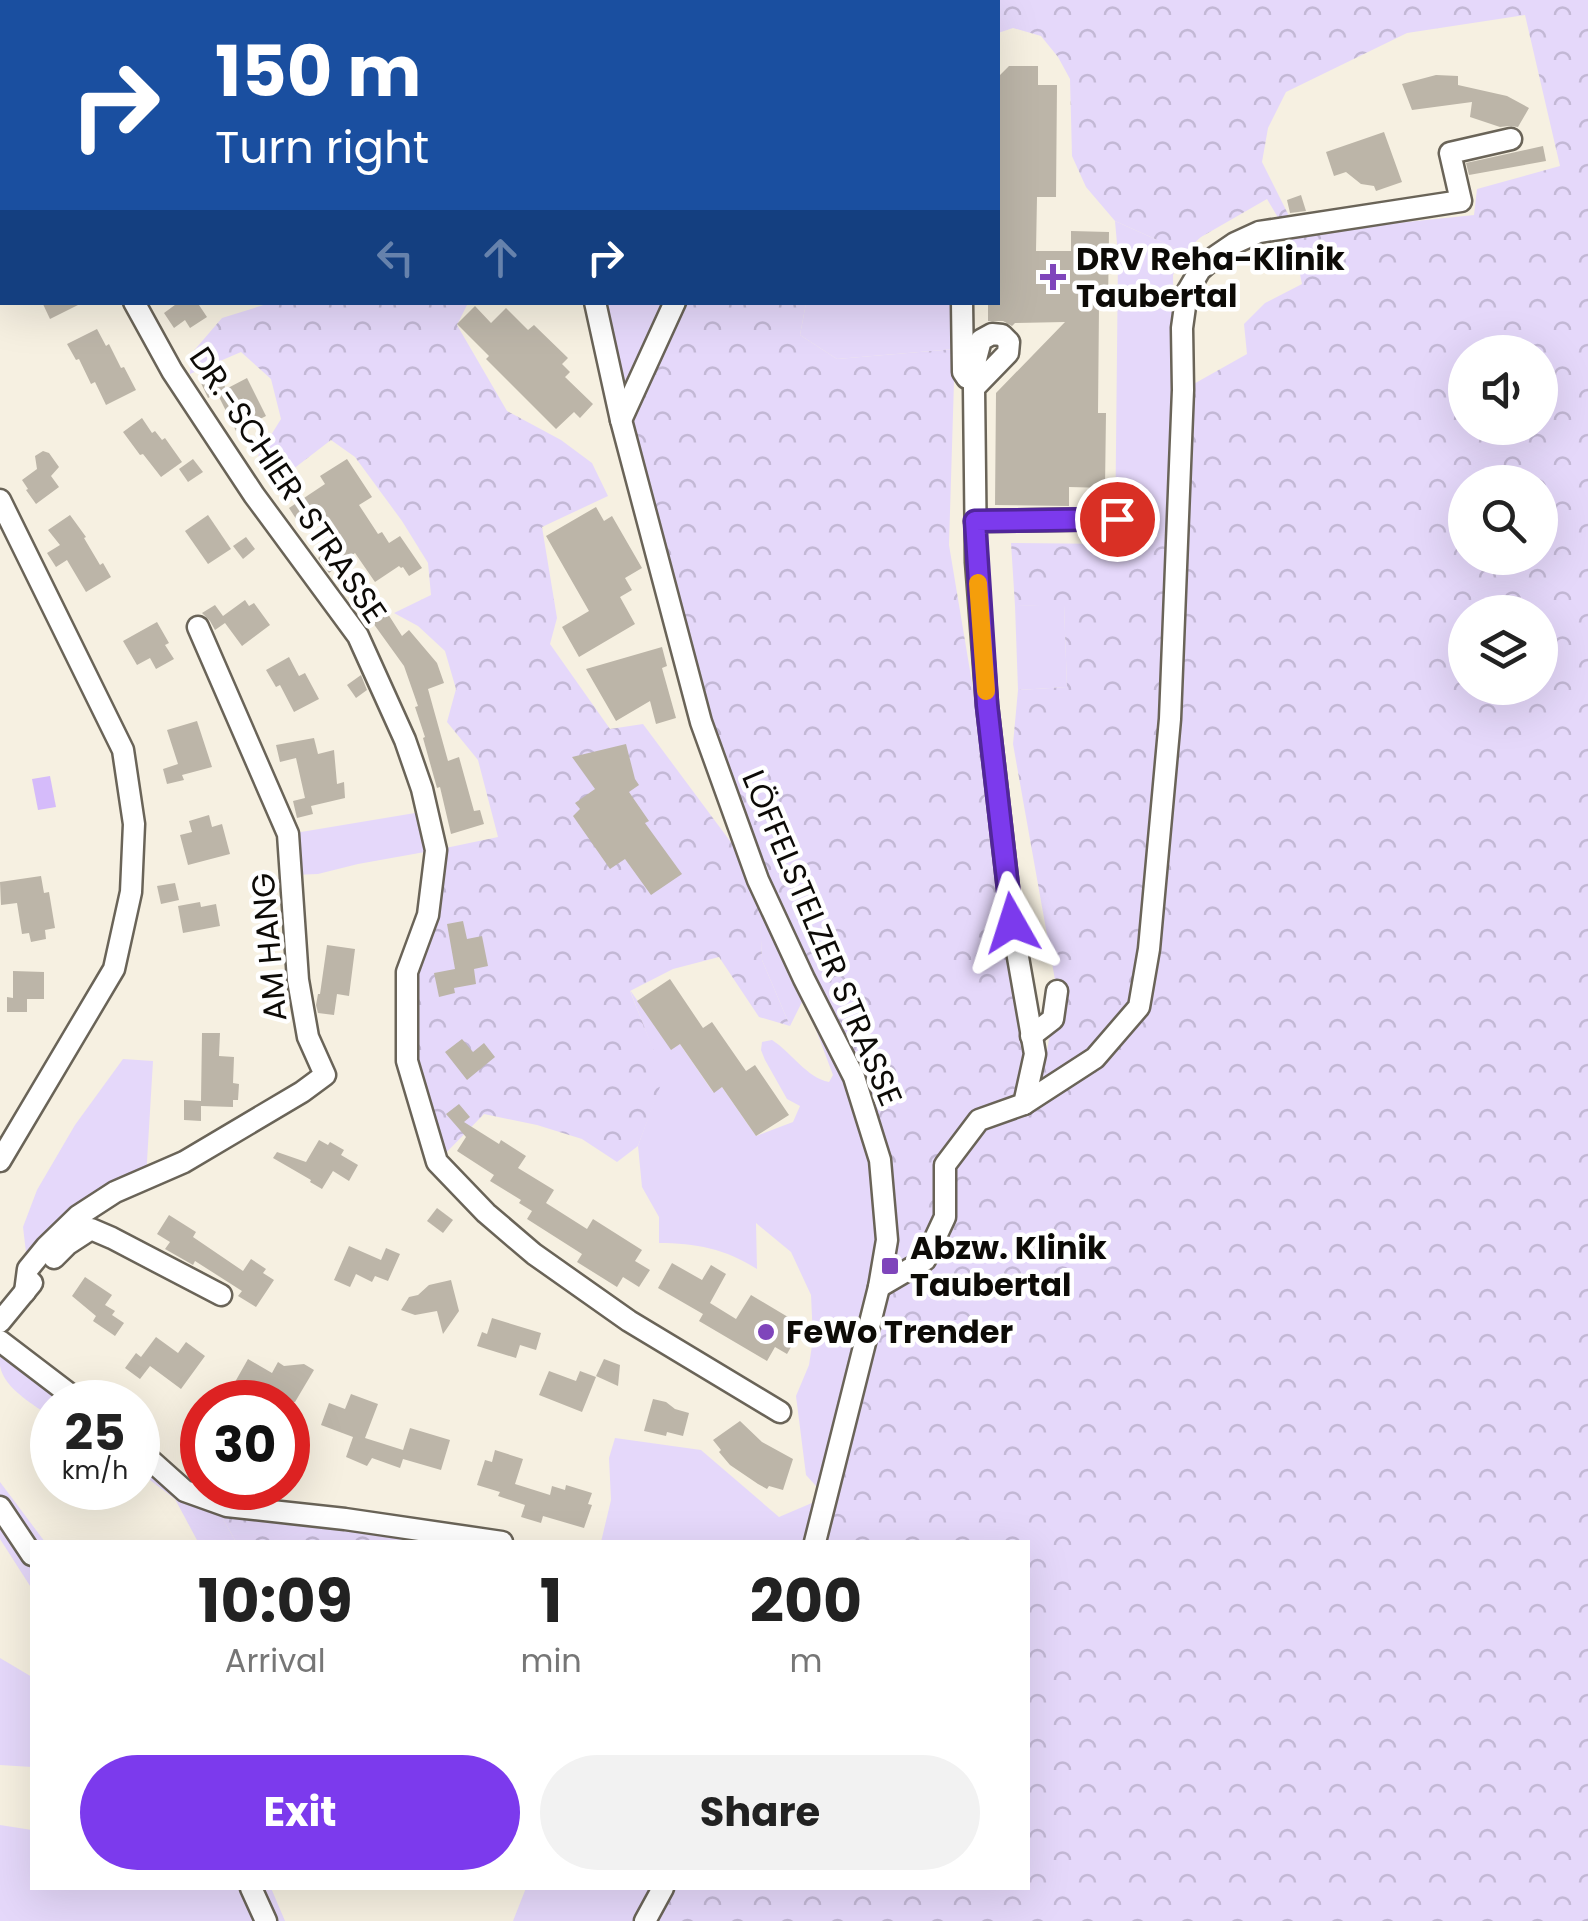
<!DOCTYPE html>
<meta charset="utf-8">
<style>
:root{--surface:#fff;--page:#f2f2f2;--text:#222;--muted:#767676;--accent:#7c3aed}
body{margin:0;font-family:Poppins,sans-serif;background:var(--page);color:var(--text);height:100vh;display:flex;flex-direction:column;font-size:38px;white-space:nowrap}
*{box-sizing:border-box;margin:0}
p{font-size:32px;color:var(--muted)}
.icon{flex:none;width:55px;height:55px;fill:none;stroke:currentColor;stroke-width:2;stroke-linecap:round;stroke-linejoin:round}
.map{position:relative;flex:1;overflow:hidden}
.details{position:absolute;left:30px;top:1540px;width:1000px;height:350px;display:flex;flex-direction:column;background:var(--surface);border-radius:0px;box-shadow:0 10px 40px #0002}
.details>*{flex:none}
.hud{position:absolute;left:0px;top:0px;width:1000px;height:305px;box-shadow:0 10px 40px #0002;background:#1a4fa0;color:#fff;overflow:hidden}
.tools{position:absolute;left:1448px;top:335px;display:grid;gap:20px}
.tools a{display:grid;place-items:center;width:110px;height:110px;border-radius:50%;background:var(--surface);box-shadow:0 10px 40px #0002;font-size:50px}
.speed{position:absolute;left:30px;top:1380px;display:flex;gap:20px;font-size:50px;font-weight:700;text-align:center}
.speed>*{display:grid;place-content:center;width:130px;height:130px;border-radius:50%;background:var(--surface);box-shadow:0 10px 40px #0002;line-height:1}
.speed small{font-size:25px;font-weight:400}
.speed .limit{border:15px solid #d22;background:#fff;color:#111}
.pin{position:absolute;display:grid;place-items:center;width:85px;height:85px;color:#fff;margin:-42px;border:5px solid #fff;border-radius:50%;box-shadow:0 2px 10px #0007}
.me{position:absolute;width:110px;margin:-55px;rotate:354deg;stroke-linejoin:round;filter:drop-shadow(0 0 8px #0008)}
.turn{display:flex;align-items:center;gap:35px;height:210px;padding:0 50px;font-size:45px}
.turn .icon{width:130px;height:130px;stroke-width:2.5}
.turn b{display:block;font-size:70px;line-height:85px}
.lanes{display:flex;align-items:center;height:95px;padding:0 50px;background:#0003;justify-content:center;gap:50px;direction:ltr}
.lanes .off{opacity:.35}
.eta{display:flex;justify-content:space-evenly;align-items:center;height:170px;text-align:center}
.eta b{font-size:60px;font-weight:700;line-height:70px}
.cta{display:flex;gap:20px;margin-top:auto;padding:20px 50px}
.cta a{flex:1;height:115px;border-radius:60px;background:var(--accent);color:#fff;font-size:40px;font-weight:700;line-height:115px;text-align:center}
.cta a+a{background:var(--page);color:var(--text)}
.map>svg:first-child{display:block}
.grass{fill:#e5d8fa}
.forest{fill:url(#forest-crowns);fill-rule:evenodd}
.water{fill:#d5bbfa}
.building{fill:#bcb5a8}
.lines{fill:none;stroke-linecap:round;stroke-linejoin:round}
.minor-casing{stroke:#6a6458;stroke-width:25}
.minor{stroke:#fff;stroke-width:20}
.route-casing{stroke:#51269a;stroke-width:25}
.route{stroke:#7c3aed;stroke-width:18}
.slow{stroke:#f59e0b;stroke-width:18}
.poi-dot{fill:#7f45bb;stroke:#fff;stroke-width:4}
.labels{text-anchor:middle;stroke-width:9;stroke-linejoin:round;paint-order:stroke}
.poi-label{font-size:32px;font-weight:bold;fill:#0d0b07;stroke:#fff;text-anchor:start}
.street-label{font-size:32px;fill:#0d0b07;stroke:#fff}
</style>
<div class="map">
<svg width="1588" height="1921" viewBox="0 0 1588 1921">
<defs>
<pattern id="forest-crowns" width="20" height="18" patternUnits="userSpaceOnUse" patternTransform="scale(2.5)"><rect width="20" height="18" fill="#e5d8fa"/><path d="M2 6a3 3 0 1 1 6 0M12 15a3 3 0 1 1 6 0" fill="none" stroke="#c3b8d5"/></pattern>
</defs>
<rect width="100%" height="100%" fill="#f6f0e1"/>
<g class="grass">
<rect x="541" y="0" width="263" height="2"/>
<polygon points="1115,221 1184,252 1173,275 1177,531 1115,544 1118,255"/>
<polygon points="595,303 675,303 621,420"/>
<polygon points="806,303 956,303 955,349 837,359 800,335"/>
<polygon points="1064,604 1067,687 1018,690 1015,606"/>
<polygon points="427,811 436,850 358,864 318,874 292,875 289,834"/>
<path d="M758,880L804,979L854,1077L880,1160L887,1240L879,1287L815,1542H601L611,1500L609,1458L615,1438L701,1450L779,1517L826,1497L806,1475L796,1396L809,1365L813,1339L811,1295L791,1252L756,1223L757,1269C726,1249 695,1243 659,1243V1217L642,1187L638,1146L663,1076L630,990L671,1049L680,1044L713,1092L722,1087L756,1136L793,1122L800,1106L787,1099L765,1060L761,1050L762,1042L772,1040C791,1052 807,1078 829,1082L833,1075L804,998L790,1026L762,960Z"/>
<polygon points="123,1059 153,1061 146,1178 115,1192 28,1269 23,1227 37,1190 75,1125"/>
<path d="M0,1341L80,1402H52V1418C35,1405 4,1389 0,1366C0,1358 0,1349 0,1341Z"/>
<polygon points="138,1449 227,1506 223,1519 236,1542 198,1542 175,1499 138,1471"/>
<polygon points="0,1482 45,1542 32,1542 32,1589 0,1539"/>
<polygon points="0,1658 32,1677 32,1767 0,1765"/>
<polygon points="0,1825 32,1830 32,1888 271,1888 285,1921 0,1921"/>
<polygon points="526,1888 663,1888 645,1921 513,1921"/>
</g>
<g class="forest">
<path d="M967,0H1588V1921H645L663,1888H1028V1542H815L879,1287L880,1160L759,884L762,960L790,1026L759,1017L719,957L673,969L630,991L664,1076L638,1146L617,1162L582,1139L537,1125L484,1114L437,1162L407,1061V972L436,850L498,837L478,760L447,722L456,689L445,651L418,626L394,613L431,595L428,563L402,521L355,457L331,440L275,483L258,456L281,419L271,379L241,352L190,374L191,354L222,318L270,303H468L457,325L507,411L561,440L592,463L608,496L542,527L557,618L550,644L610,729L643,724L756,876L621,420L675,303H806L800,335L837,359L955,349L949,545L1031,1036L1027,1098L1046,1057L1057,991L1013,744L1018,690L1067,687L1064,605L1015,606L1011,543L1115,544L1176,531L1183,390L1247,354L1244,324L1265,303L1302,284L1294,245L1267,199L1201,237L1184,252L1115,221L1086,187L1072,156L1070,79L1058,57L1041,36L1013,28L998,33V2H967ZM1525,15L1560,166L1477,189L1474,215L1301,233L1295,228L1262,162L1268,128L1286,92L1407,33ZM1465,352H1540V428H1465ZM1465,482H1540V558H1465ZM1465,612H1540V688H1465Z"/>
<polygon points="227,1506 502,1542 236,1542 223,1519"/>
</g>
<polygon class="water" points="50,776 56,807 38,810 32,779"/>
<g class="building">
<polygon points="1009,66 1038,66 1038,85 1057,85 1056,197 1037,197 1036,251 1071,251 1071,231 1109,232 1108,306 1099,306 1098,413 1106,413 1105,488 1069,487 1069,506 995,505 996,393 1065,322 1015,323 1012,326 1003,321 988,321 988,302 998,302 998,77"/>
<polygon points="1436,75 1458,76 1458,85 1507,96 1529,108 1518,127 1509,126 1500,127 1470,117 1472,102 1412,110 1402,84"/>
<polygon points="1384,132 1402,182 1376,191 1374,186 1361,184 1346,172 1334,176 1326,152"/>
<polygon points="1543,146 1546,161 1469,175 1466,163"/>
<polygon points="1301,195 1306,211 1290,213 1287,200"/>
<polygon points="42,302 84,302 50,319"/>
<polygon points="179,302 197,302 207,317 190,328 185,320 174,328 164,313"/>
<polygon points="475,306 491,323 506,308 528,330 534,325 568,358 562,364 570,372 565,377 593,404 580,418 574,412 556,429 486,359 489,356 457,324"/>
<polygon points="97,329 106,346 109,344 121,368 124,367 136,390 106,405 95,382 91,384 79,359 76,360 67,344"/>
<polygon points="218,372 226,389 247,378 266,416 236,431 217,393 225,389 208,398 200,381"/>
<polygon points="142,418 152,433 155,431 162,440 165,438 182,462 161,477 143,454 140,455 123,432"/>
<polygon points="43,451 49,453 59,467 51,476 59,487 36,504 26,490 28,489 22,480 37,469 35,456"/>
<polygon points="193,459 203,472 188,482 179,469"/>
<polygon points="347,459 372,497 359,505 378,534 382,532 389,543 400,536 422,568 409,576 403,567 401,568 399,566 375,582 355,553 329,573 318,558 339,543 319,512 300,525 289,508 325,484 320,476"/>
<polygon points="596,507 604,521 612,516 642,568 625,578 632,590 620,597 635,624 579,657 562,627 589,611 546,536"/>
<polygon points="70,515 86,537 84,538 100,565 103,563 111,577 86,592 67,560 56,567 47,553 60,545 48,530"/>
<polygon points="208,515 231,549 208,564 185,531"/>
<polygon points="246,537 255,549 243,559 233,546"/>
<polygon points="245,600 249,606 254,603 270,625 242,646 225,623 215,630 210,621 202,613 215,605 223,616"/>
<polygon points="388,614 402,636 409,630 437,663 444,683 428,689 448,761 459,757 474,811 480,810 484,824 451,834 440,787 437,788 423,738 425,737 415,707 418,706 404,666 373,623"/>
<polygon points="157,622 169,643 165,645 174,659 156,669 150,658 137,665 123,641"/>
<polygon points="662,647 667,666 662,668 676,718 656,724 650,701 616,721 586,669"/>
<polygon points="289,657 299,676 305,673 319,699 294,712 280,685 276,687 266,670"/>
<polygon points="361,675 367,690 356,698 347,685"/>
<polygon points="197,721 212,767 182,775 184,780 167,784 163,769 178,764 167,730"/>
<polygon points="314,738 318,754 334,750 337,784 344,782 345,798 311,806 313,814 297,818 293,801 305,798 296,758 280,762 276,745"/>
<polygon points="626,744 635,779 639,785 629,792 649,821 645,823 682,874 651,895 625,859 610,869 573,816 580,809 575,803 595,789 572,757"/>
<polygon points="209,815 212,827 222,824 230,854 188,865 180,835 192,832 189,821"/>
<polygon points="41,876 44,893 49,892 55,928 45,930 46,939 31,942 29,933 22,934 17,903 1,905 0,882"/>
<polygon points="175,883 179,900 161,904 157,886"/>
<polygon points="200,902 201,907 216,904 220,926 183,933 178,906"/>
<polygon points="463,921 467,939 482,936 488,966 474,969 476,984 454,988 455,993 439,997 434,973 455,969 447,924"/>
<polygon points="327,945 355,949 349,996 337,994 334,1015 318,1013 316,1005 318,994 320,994"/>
<polygon points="13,971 44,972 44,999 27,999 27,1012 7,1012 7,997 13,998"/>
<polygon points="670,979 703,1028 712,1022 746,1071 755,1065 789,1115 756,1136 722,1087 714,1093 680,1044 671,1050 637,1001"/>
<polygon points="202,1033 220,1033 219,1056 234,1057 233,1083 239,1084 238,1100 233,1100 233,1107 201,1106 201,1121 184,1120 184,1100 201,1101"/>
<polygon points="462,1039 473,1052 484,1043 495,1057 467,1080 445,1052"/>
<polygon points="459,1104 470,1117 464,1122 499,1144 501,1140 526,1156 518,1168 554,1190 546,1203 587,1229 593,1219 642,1250 635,1261 650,1270 639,1287 623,1277 617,1287 577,1262 582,1254 527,1219 532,1211 519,1203 521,1200 490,1181 494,1175 457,1151 466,1137 446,1114"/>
<polygon points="319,1140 328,1145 330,1142 344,1150 341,1155 358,1165 349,1181 333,1171 322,1189 310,1182 311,1180 273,1158 277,1152 306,1162"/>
<polygon points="437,1208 453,1220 443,1233 427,1221"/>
<polygon points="169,1215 196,1232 193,1237 243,1271 251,1259 266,1269 263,1273 274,1280 256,1307 238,1296 242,1291 195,1261 193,1265 165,1249 170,1242 157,1234"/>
<polygon points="349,1246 381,1260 386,1248 400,1254 388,1281 375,1276 372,1282 356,1274 350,1287 334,1280"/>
<polygon points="672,1263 702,1280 711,1265 726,1274 710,1303 736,1319 751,1295 803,1326 787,1354 775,1347 767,1361 699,1321 703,1314 658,1288"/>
<polygon points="85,1277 112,1295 105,1305 115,1311 112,1315 124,1323 115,1336 93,1321 96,1316 72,1296"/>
<polygon points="451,1280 459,1311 443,1334 437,1311 415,1315 401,1310 409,1297 418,1295 429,1285"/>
<polygon points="492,1318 541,1333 536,1350 520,1345 516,1358 477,1346 482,1332 487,1334"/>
<polygon points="156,1337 178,1353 186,1342 205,1356 181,1389 150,1366 140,1379 125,1368 136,1353 141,1357"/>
<polygon points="248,1359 272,1373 278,1362 284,1366 304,1364 314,1370 295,1402 259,1402 262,1397 235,1382"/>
<polygon points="604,1359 620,1365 618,1386 596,1376"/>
<polygon points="549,1371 576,1381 580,1371 596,1377 582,1412 539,1395"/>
<polygon points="351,1394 378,1404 365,1438 403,1450 410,1428 450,1440 441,1470 403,1459 400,1468 372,1458 367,1466 346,1457 353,1437 321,1425 329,1403 345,1409"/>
<polygon points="653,1399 666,1402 675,1409 689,1413 683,1436 667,1432 666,1436 644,1431"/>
<polygon points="740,1421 762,1442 793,1459 783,1490 769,1486 767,1489 758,1484 730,1465 719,1452 721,1450 713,1440"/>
<polygon points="495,1450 523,1459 515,1484 550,1495 552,1486 565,1490 566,1485 592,1493 588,1504 592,1505 584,1528 543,1516 541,1523 521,1517 525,1505 498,1496 500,1492 477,1485 485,1460 492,1462"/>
</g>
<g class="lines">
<defs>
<g id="minor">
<polyline points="325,0 325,2"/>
<polyline points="541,0 541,2"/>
<polyline points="804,2 804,0"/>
<polyline points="823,2 824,0"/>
<polyline points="967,2 967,0"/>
<polyline points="0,29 2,35"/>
<polyline points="134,302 172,371 254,495 358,636 405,740 422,789 436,850 428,915 407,972 407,1061 437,1162 486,1213 534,1254 629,1321 780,1412"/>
<polyline points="595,302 621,420 701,722 758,880 804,979 854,1077 880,1160 887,1240 879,1287 815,1542"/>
<polyline points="962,302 963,372 967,378"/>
<polyline points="621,420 675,302"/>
<polyline points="0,500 123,750 134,824 131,892 114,969 0,1161"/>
<polyline points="975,521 1117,519"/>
<polyline points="1031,1036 1053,1019 1057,991"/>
<polyline points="1024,1104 1095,1058 1139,1007 1149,949 1170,719 1183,390 1182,328 1187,292 1200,270 1216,256 1235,243 1259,232 1461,201 1450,153 1511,139"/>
<polyline points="54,1258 68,1244 91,1229 112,1238 221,1295"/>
<polyline points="879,1287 925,1260 945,1217 945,1165 979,1120 1024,1104 1035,1054 1012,923 987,705 976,562 974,388 975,363 981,340 992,334 1002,335 1009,342 1008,353 974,388"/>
<polyline points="25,1292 28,1269 46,1247 78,1216 115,1192 184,1162 302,1092 325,1075 308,1037 298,980 288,834 198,627"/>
<polyline points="0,1322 32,1283"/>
<polyline points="0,1341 80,1402"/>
<polyline points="138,1449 185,1491 227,1506 345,1519 502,1542"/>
<polyline points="0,1507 32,1555"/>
<polyline points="251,1888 266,1921"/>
<polyline points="645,1921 663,1888"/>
</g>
</defs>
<use href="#minor" class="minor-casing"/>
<use href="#minor" class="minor"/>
</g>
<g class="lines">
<defs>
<polyline id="route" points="1012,923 987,705 975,521 1117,519"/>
</defs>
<use href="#route" class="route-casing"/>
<use href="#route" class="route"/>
<polyline class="slow" points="978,583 986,691"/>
</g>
<g class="poi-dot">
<path d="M1048 262h10v10h10v10h-10v10h-10v-10h-10v-10h10z"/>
<rect x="880" y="1256" width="20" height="20" rx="5"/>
<circle cx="766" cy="1332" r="10"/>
</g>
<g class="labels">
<g class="poi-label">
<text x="1076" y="270">DRV Reha-Klinik<tspan x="1076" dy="37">Taubertal</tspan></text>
<text x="910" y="1259">Abzw. Klinik<tspan x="910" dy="37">Taubertal</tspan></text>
<text x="786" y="1343">FeWo Trender</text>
</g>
<g class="street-label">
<text transform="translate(288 485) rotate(56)" y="11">DR.-SCHIER-STRASSE</text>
<text transform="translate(822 938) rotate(67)" y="11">LÖFFELSTELZER STRASSE</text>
<text transform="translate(269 947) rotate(-95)" y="11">AM HANG</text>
</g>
</g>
</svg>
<div class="tools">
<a><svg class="icon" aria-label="sound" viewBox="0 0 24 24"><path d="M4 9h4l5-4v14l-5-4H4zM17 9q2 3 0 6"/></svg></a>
<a><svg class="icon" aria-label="search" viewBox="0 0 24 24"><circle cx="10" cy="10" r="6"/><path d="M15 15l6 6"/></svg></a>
<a><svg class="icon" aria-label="layers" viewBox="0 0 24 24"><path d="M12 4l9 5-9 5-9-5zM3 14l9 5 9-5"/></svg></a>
</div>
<div class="speed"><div>25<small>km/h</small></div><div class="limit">30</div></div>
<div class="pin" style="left:1117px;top:519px;background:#d93025"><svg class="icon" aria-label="arrive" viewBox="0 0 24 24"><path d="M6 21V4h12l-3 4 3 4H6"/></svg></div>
<svg class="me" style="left:1012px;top:923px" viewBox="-20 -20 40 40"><path d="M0-17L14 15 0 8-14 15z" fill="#7c3aed" stroke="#fff" stroke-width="4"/></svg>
<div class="hud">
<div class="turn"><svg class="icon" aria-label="right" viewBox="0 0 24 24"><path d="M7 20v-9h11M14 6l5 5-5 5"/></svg><div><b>150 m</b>Turn right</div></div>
<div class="lanes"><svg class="icon off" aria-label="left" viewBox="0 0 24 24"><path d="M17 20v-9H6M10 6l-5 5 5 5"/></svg><svg class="icon off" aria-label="ahead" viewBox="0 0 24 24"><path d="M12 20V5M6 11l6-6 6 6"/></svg><svg class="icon" aria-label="right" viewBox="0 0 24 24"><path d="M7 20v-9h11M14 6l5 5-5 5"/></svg></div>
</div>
<section class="details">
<div class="eta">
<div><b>10:09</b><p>Arrival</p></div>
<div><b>1</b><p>min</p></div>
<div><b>200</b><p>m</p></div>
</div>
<div class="cta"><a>Exit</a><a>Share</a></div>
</section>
</div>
